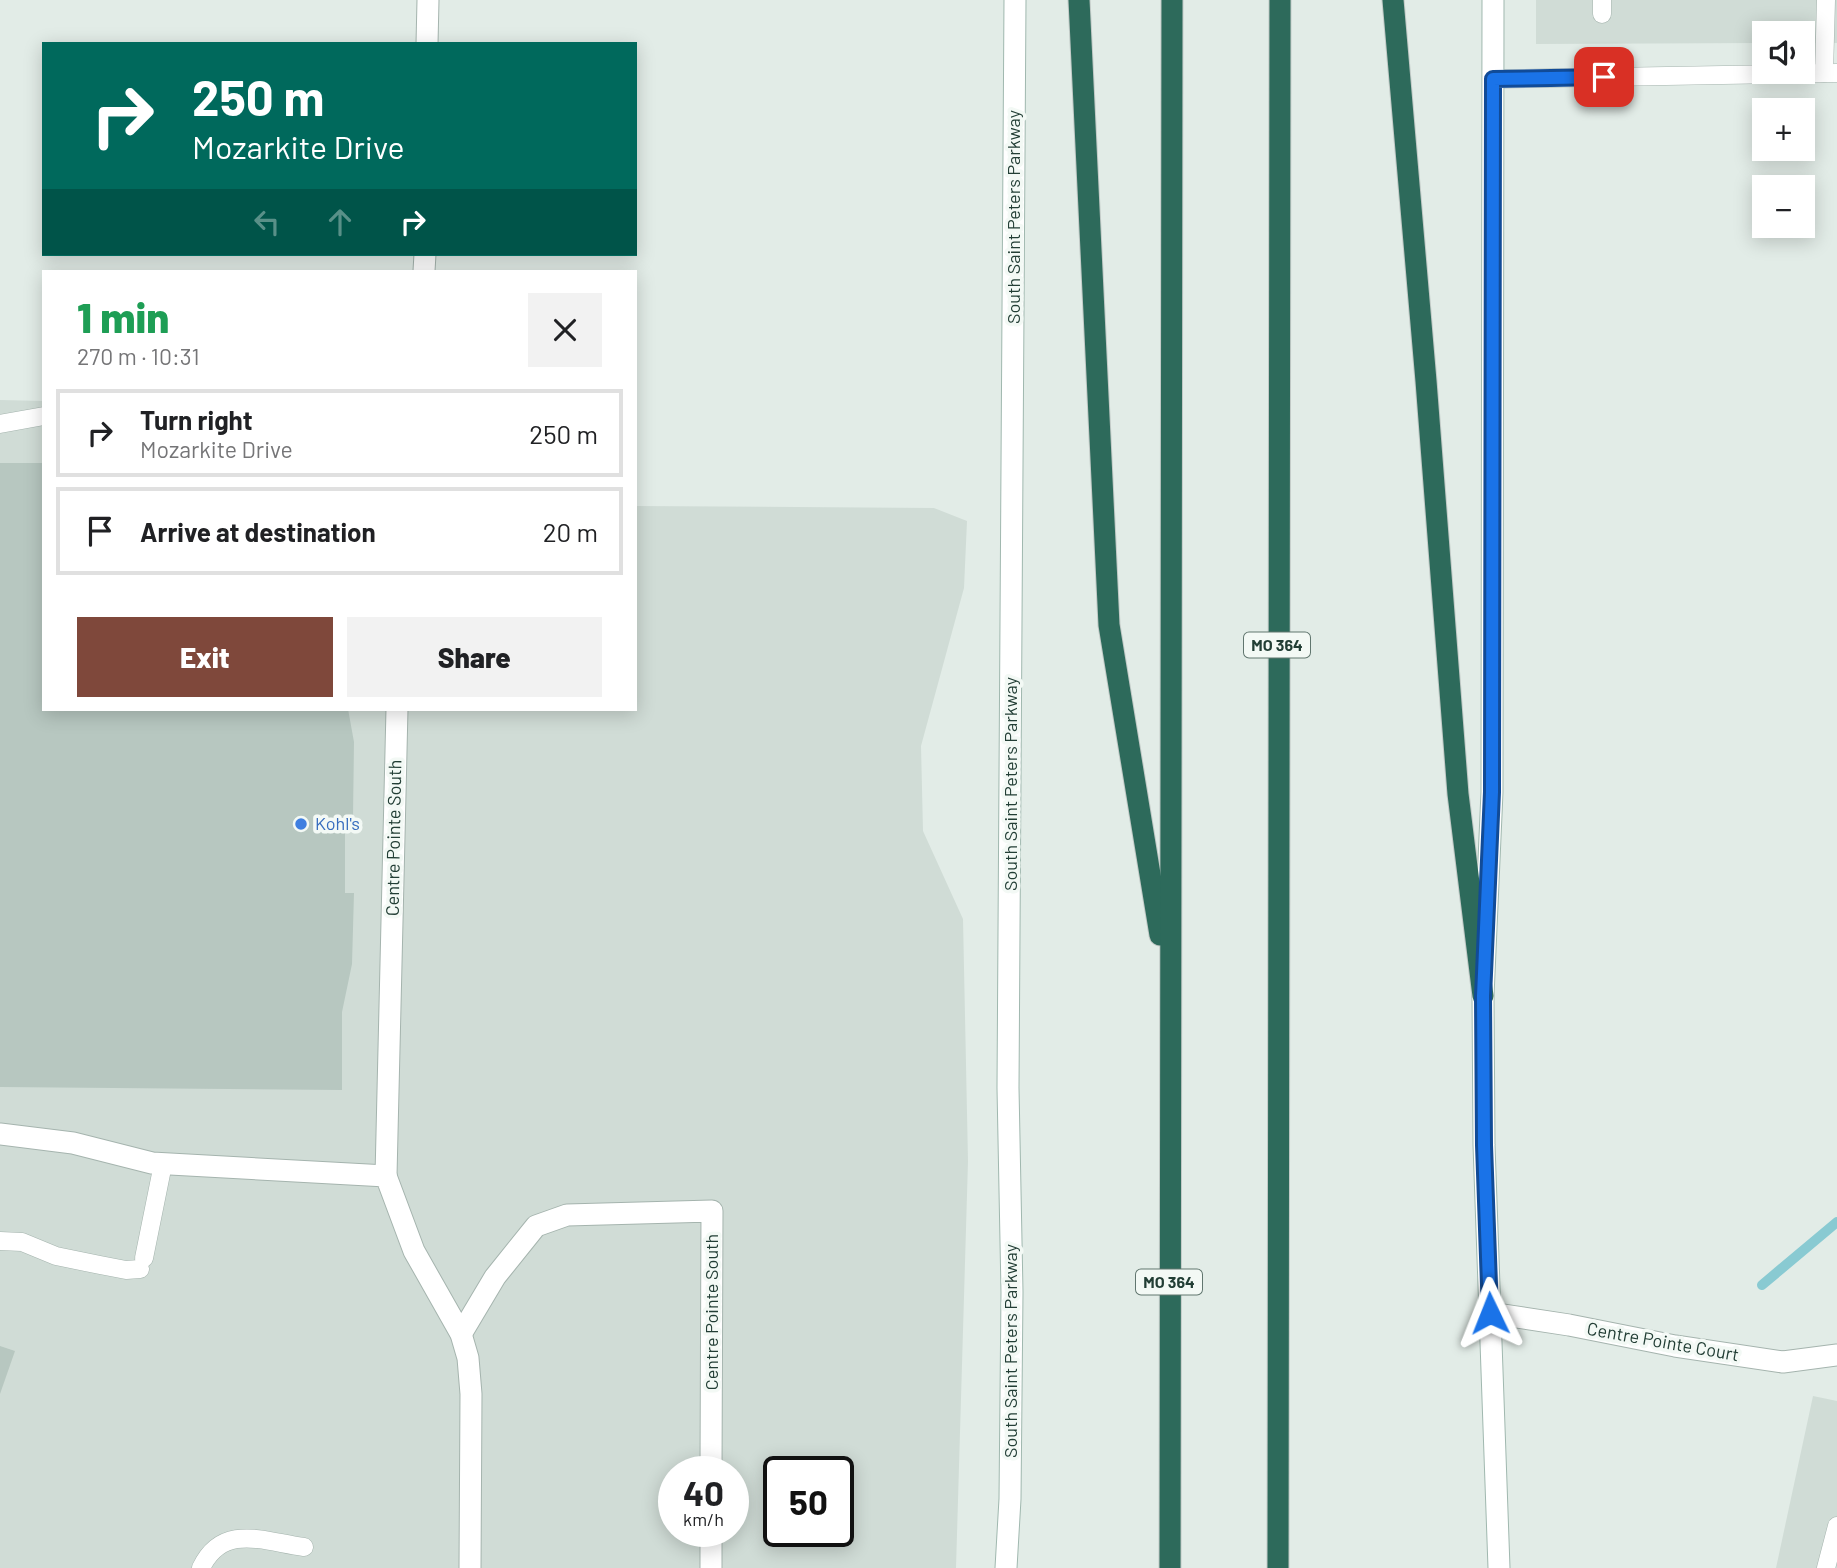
<!DOCTYPE html>
<meta charset="utf-8">
<style>
:root{--surface:#fff;--page:#f2f2f2;--text:#202124;--muted:#757577;--line:#e0e0e0;--accent:#7f483b}
body{margin:0;font-family:Barlow,sans-serif;background:var(--page);color:var(--text);height:100vh;display:flex;flex-direction:column;font-size:26px;white-space:nowrap}
*{box-sizing:border-box;margin:0}
p{font-size:23px;color:var(--muted)}
.icon{flex:none;width:38px;height:38px;fill:none;stroke:currentColor;stroke-width:2;stroke-linecap:round;stroke-linejoin:round}
.map{position:relative;flex:1;overflow:hidden}
.side{position:absolute;left:42px;top:270px;width:595px;height:441px;display:flex;flex-direction:column;background:var(--surface);border-radius:0px;box-shadow:0 4px 18px #0003}
.side>*{flex:none}
.guide{position:absolute;left:42px;top:42px;width:595px;height:214px;border-radius:0px;box-shadow:0 4px 18px #0003;background:#00695c;color:#fff;overflow:hidden}
.controls{position:absolute;left:1752px;top:21px;display:grid;gap:14px}
.controls a{display:grid;place-items:center;width:63px;height:63px;border-radius:0px;background:var(--surface);box-shadow:0 4px 18px #0003;font-size:35px}
.speed{position:absolute;left:658px;top:1456px;display:flex;gap:14px;font-size:35px;font-weight:700;text-align:center}
.speed>*{display:grid;place-content:center;width:91px;height:91px;border-radius:50%;background:var(--surface);box-shadow:0 4px 18px #0003;line-height:1}
.speed small{font-size:18px;font-weight:400}
.speed .limit{border:4px solid #111;border-radius:10px;background:#fff;color:#111}
.pin{position:absolute;display:grid;place-items:center;width:60px;height:60px;color:#fff;margin:-30px;border-radius:14px;box-shadow:0 4px 10px #0006}
.me{position:absolute;width:77px;margin:-38px;rotate:358deg;stroke-linejoin:round;filter:drop-shadow(0 0 5px #0008)}
.turn{display:flex;align-items:center;gap:24px;height:147px;padding:0 35px;font-size:32px}
.turn .icon{width:91px;height:91px;stroke-width:2.5}
.turn b{display:block;font-size:49px;line-height:60px}
.lanes{display:flex;align-items:center;height:66px;padding:0 35px;background:#0003;justify-content:center;gap:35px;direction:ltr}
.lanes .off{opacity:.35}
.round{display:grid;place-items:center;flex:none;width:74px;height:74px;border-radius:0px;background:var(--page)}
.summary{display:flex;align-items:center;justify-content:space-between;height:119px;padding:0 35px}
h1{font-size:42px;font-weight:800;line-height:52px;color:#1e9e55}
.action{display:flex;gap:14px;margin-top:auto;padding:14px 35px}
.action a{flex:1;height:80px;border-radius:0px;background:var(--accent);color:#fff;font-size:28px;font-weight:800;line-height:80px;text-align:center}
.action a+a{background:var(--page);color:var(--text)}
ul{padding:0;list-style:none}
li{display:flex;align-items:center;gap:21px;height:88px;margin:0 14px 10px;padding:0 21px;border:4px solid var(--line);border-radius:0px}
li div{flex:1}
li b{display:block;font-size:26px}
li em{font-style:normal}
.map>svg:first-child{display:block}
.built{fill:#d0dcd6;fill-rule:evenodd}
.lines{fill:none;stroke-linecap:round;stroke-linejoin:round}
.stream{stroke:#89cad2;stroke-width:10}
.building{fill:#b7c7c0}
.lane-casing{stroke:#a5b4ae;stroke-width:19}
.street-casing{stroke:#a5b4ae;stroke-width:23}
.secondary-casing{stroke:#a0b8af;stroke-width:23}
.highway-casing{stroke:#c1c9c6;stroke-width:23}
.lane{stroke:#fff;stroke-width:18}
.street{stroke:#fff;stroke-width:21}
.secondary{stroke:#fff;stroke-width:21}
.highway{stroke:#2d6a5b;stroke-width:21}
.route-casing{stroke:#114b97;stroke-width:18}
.route{stroke:#1a73e8;stroke-width:12}
.shop-dot{fill:#3f7fe0;stroke:#f3f9f5;stroke-width:2.5}
.labels{text-anchor:middle;stroke-width:7;stroke-linejoin:round;paint-order:stroke}
.shield{fill:#f3f9f5;stroke:#61766f;stroke-width:2}
.shield-label{font-size:16px;font-weight:bold;fill:#223e35}
.street-label{font-size:18px;fill:#223e35;stroke:#f3f9f5}
.shop-label{font-size:18px;fill:#366cbe;stroke:#f3f9f5;text-anchor:start}
</style>
<div class="map">
<svg width="1837" height="1568" viewBox="0 0 1837 1568">
<rect width="100%" height="100%" fill="#e2ece7"/>
<g class="built">
<polygon points="1536,0 1837,0 1837,43 1803,43 1802,33 1764,33 1764,43 1536,44"/>
<path d="M0,400L44,401V709H635V506L934,508L967,521L964,588L921,746L923,831L963,919L968,1161L956,1568H0ZM674,1472H733V1531H674ZM779,1472H838V1531H779Z"/>
<polygon points="1813,1396 1837,1401 1837,1568 1776,1568"/>
</g>
<g class="lines">
<polyline class="stream" points="1762,1285 1837,1222"/>
</g>
<g class="building">
<polygon points="0,463 44,463 44,709 348,709 354,742 353,817 345,817 345,893 354,893 352,964 342,1012 342,1090 0,1087"/>
<polygon points="0,1346 15,1351 0,1394"/>
</g>
<g class="lines">
<defs>
<g id="lane">
<polyline points="1602,0 1602,14"/>
<polyline points="1824,73 1826,0"/>
<polyline points="1493,79 1837,73"/>
<polyline points="0,424 44,416"/>
<polyline points="0,1241 22,1242 56,1256 100,1265 126,1270 140,1269"/>
<polyline points="144,1258 163,1164"/>
<path d="M201,1568C223,1522 265,1542 304,1547"/>
<polyline points="1826,1568 1837,1526"/>
</g>
<g id="street">
<polyline points="427,44 428,0"/>
<polyline points="424,271 425,254"/>
<polyline points="0,1134 73,1143 152,1163 386,1176 414,1251 461,1334 468,1358 471,1394 470,1568"/>
<polyline points="386,1176 397,709"/>
<polyline points="1490,1313 1569,1325 1675,1346 1783,1362 1837,1355"/>
<polyline points="461,1334 495,1277 536,1226 567,1215 712,1211 711,1472"/>
<polyline points="711,1568 711,1531"/>
</g>
<g id="secondary">
<polyline points="1493,0 1492,792 1483,996 1484,1145 1499,1568"/>
<polyline points="1006,1568 1010,1499 1012,1292 1008,1088 1015,0"/>
</g>
<g id="highway">
<polyline points="1079,0 1109,625 1160,935"/>
<polyline points="1393,0 1426,381 1458,794 1483,996"/>
<polyline points="1170,1568 1172,0"/>
<polyline points="1278,1568 1280,0"/>
</g>
</defs>
<use href="#lane" class="lane-casing"/>
<use href="#street" class="street-casing"/>
<use href="#secondary" class="secondary-casing"/>
<use href="#highway" class="highway-casing"/>
<use href="#lane" class="lane"/>
<use href="#street" class="street"/>
<use href="#secondary" class="secondary"/>
<use href="#highway" class="highway"/>
</g>
<g class="lines">
<defs>
<polyline id="route" points="1490,1313 1484,1145 1483,996 1492,792 1493,79 1604,77"/>
</defs>
<use href="#route" class="route-casing"/>
<use href="#route" class="route"/>
</g>
<circle class="shop-dot" cx="301" cy="824" r="7"/>
<g class="labels">
<g class="shield">
<rect x="1244" y="632.5" width="66" height="25" rx="5"/>
<rect x="1136" y="1269.5" width="66" height="25" rx="5"/>
</g>
<g class="shield-label">
<text x="1277" y="651">MO 364</text>
<text x="1169" y="1288">MO 364</text>
</g>
<g class="street-label">
<text transform="translate(1014 217) rotate(-90)" y="6">South Saint Peters Parkway</text>
<text transform="translate(1011 784) rotate(-90)" y="6">South Saint Peters Parkway</text>
<text transform="translate(394 838) rotate(-89)" y="6">Centre Pointe South</text>
<text transform="translate(712 1312) rotate(-90)" y="6">Centre Pointe South</text>
<text transform="translate(1663 1342) rotate(10)" y="6">Centre Pointe Court</text>
<text transform="translate(1011 1351) rotate(-90)" y="6">South Saint Peters Parkway</text>
</g>
<g class="shop-label">
<text x="315" y="830">Kohl's</text>
</g>
</g>
</svg>
<div class="controls">
<a><svg class="icon" aria-label="sound" viewBox="0 0 24 24"><path d="M4 9h4l5-4v14l-5-4H4zM17 9q2 3 0 6"/></svg></a>
<a>+</a>
<a>−</a>
</div>
<div class="speed"><div>40<small>km/h</small></div><div class="limit">50</div></div>
<div class="pin" style="left:1604px;top:77px;background:#d93025"><svg class="icon" aria-label="arrive" viewBox="0 0 24 24"><path d="M6 21V4h12l-3 4 3 4H6"/></svg></div>
<svg class="me" style="left:1490px;top:1313px" viewBox="-20 -20 40 40"><path d="M0-17L14 15 0 8-14 15z" fill="#1a73e8" stroke="#fff" stroke-width="4"/></svg>
<div class="guide">
<div class="turn"><svg class="icon" aria-label="right" viewBox="0 0 24 24"><path d="M7 20v-9h11M14 6l5 5-5 5"/></svg><div><b>250 m</b>Mozarkite Drive</div></div>
<div class="lanes"><svg class="icon off" aria-label="left" viewBox="0 0 24 24"><path d="M17 20v-9H6M10 6l-5 5 5 5"/></svg><svg class="icon off" aria-label="ahead" viewBox="0 0 24 24"><path d="M12 20V5M6 11l6-6 6 6"/></svg><svg class="icon" aria-label="right" viewBox="0 0 24 24"><path d="M7 20v-9h11M14 6l5 5-5 5"/></svg></div>
</div>
<section class="side">
<div class="summary"><div><h1>1 min</h1><p>270 m · 10:31</p></div><a class="round"><svg class="icon" aria-label="close" viewBox="0 0 24 24"><path d="M6 6l12 12M18 6L6 18"/></svg></a></div>
<ul>
<li><svg class="icon" aria-label="right" viewBox="0 0 24 24"><path d="M7 20v-9h11M14 6l5 5-5 5"/></svg><div><b>Turn right</b><p>Mozarkite Drive</p></div><em>250 m</em></li>
<li><svg class="icon" aria-label="arrive" viewBox="0 0 24 24"><path d="M6 21V4h12l-3 4 3 4H6"/></svg><div><b>Arrive at destination</b></div><em>20 m</em></li>
</ul>
<div class="action"><a>Exit</a><a>Share</a></div>
</section>
</div>
